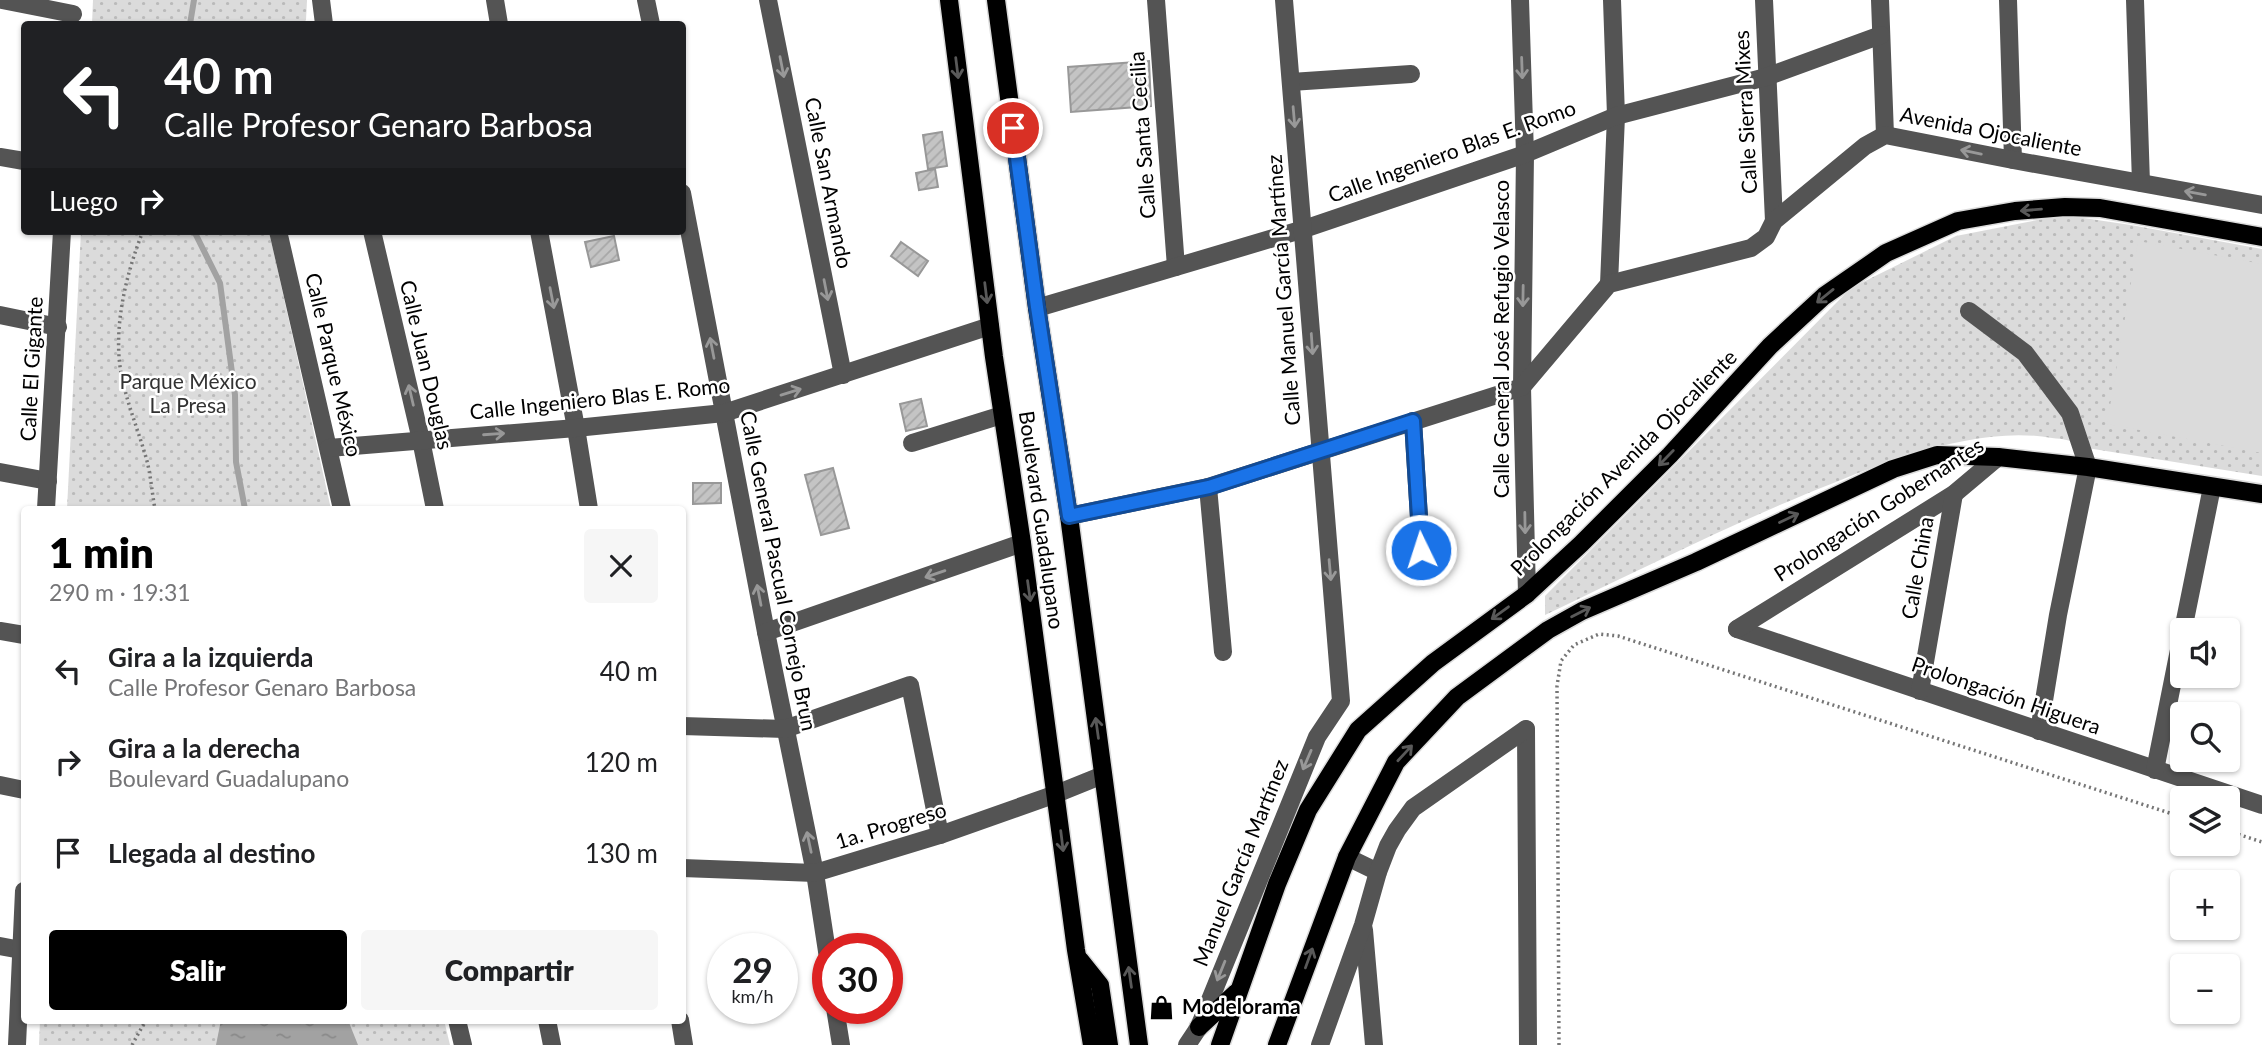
<!DOCTYPE html>
<html lang="es">
<meta charset="utf-8">
<style>
:root{--surface:#fff;--page:#f6f6f6;--text:#202124;--muted:#757577;--accent:#000}
body{margin:0;font-family:Lato,sans-serif;background:var(--page);color:var(--text);height:100vh;display:flex;flex-direction:column;font-size:26px;white-space:nowrap}
*{box-sizing:border-box;margin:0}
p{font-size:23px;color:var(--muted)}
.icon{flex:none;width:38px;height:38px;fill:none;stroke:currentColor;stroke-width:2;stroke-linecap:round;stroke-linejoin:round}
.map{position:relative;flex:1;overflow:hidden}
.sheet{position:absolute;left:21px;top:506px;width:665px;height:518px;display:flex;flex-direction:column;background:var(--surface);border-radius:7px;box-shadow:0 2px 5px #0004}
.sheet>*{flex:none}
.top-card{position:absolute;left:21px;top:21px;width:665px;height:214px;border-radius:7px;box-shadow:0 2px 5px #0004;background:#202124;color:#fff;overflow:hidden}
.tools{position:absolute;left:2170px;top:618px;display:grid;gap:14px}
.tools a{display:grid;place-items:center;width:70px;height:70px;border-radius:7px;background:var(--surface);box-shadow:0 2px 5px #0004;font-size:35px}
.speed{position:absolute;left:707px;top:933px;display:flex;gap:14px;font-size:35px;font-weight:700;text-align:center}
.speed>*{display:grid;place-content:center;width:91px;height:91px;border-radius:50%;background:var(--surface);box-shadow:0 2px 5px #0004;line-height:1}
.speed small{font-size:18px;font-weight:400}
.speed .limit{border:10px solid #d22;background:#fff;color:#111}
.pin{position:absolute;display:grid;place-items:center;width:60px;height:60px;color:#fff;margin:-30px;border:4px solid #fff;border-radius:50%;box-shadow:0 2px 7px #0007}
.me{position:absolute;width:77px;margin:-38px;rotate:356deg;stroke-linejoin:round;filter:drop-shadow(0 0 5px #0008)}
.turn{display:flex;align-items:center;gap:24px;height:147px;padding:0 28px;font-size:32px}
.turn .icon{width:91px;height:91px;stroke-width:2.5}
.turn b{display:block;font-size:49px;line-height:60px}
.then{display:flex;align-items:center;height:66px;padding:0 28px;background:#0003;gap:14px;font-size:26px}
.round{display:grid;place-items:center;flex:none;width:74px;height:74px;border-radius:7px;background:var(--page)}
.overview{display:flex;align-items:center;justify-content:space-between;height:119px;padding:0 28px}
h1{font-size:42px;font-weight:800;line-height:52px;color:var(--accent)}
.button{display:flex;gap:14px;margin-top:auto;padding:14px 28px}
.button a{flex:1;height:80px;border-radius:7px;background:var(--accent);color:#fff;font-size:28px;font-weight:800;line-height:80px;text-align:center}
.button a+a{background:var(--page);color:var(--text)}
ul{padding:0;list-style:none}
li{display:flex;align-items:center;gap:21px;height:91px;padding:0 28px}
li div{flex:1}
li b{display:block;font-size:26px}
li em{font-style:normal}
.map>svg:first-child{display:block}
.grass{fill:url(#grass-dots)}
.garden{fill:#dbdbdb}
.water{fill:url(#water-ripples)}
.lines{fill:none;stroke-linecap:round;stroke-linejoin:round}
.stream{stroke:#a2a2a2;stroke-width:6}
.building{fill:url(#building-hatch);stroke:#989898;stroke-width:2}
.major-casing{stroke:#dbdbdb;stroke-width:21}
.path{stroke:#767676;stroke-width:3.5;stroke-dasharray:2 3.5;stroke-linecap:butt}
.minor{stroke:#545454;stroke-width:18}
.major{stroke:#000;stroke-width:18}
.oneway{stroke:#989898}
.oneway2{stroke:#595959}
.route-casing{stroke:#114b97;stroke-width:18}
.route{stroke:#1a73e8;stroke-width:12}
.labels{text-anchor:middle;stroke-width:5;stroke-linejoin:round;paint-order:stroke}
.street-label{font-size:21px;fill:#000;stroke:#fff}
.park-label{font-size:21px;fill:#323232;stroke:#fff}
.poi-label{font-size:21px;font-weight:bold;fill:#000;stroke:#fff;text-anchor:start}
</style>
<div class="map">
<svg width="2262" height="1045" viewBox="0 0 2262 1045">
<defs>
<pattern id="grass-dots" width="8" height="8" patternUnits="userSpaceOnUse" patternTransform="scale(1.75)"><rect width="8" height="8" fill="#dbdbdb"/><path d="M2 2h.1M6 6h.1" fill="none" stroke="#bababa" stroke-width="1.8" stroke-linecap="round"/></pattern>
<pattern id="water-ripples" width="26" height="14" patternUnits="userSpaceOnUse" patternTransform="scale(1.75)"><rect width="26" height="14" fill="#a2a2a2"/><path d="M2 4q2-2 4 0t4 0M15 11q2-2 4 0t4 0" fill="none" stroke="#8a8a8a"/></pattern>
<pattern id="building-hatch" width="6" height="6" patternUnits="userSpaceOnUse" patternTransform="scale(1.75)"><rect width="6" height="6" fill="#c4c4c4"/><path d="M-1 1l2-2M0 6l6-6M5 7l2-2" fill="none" stroke="#a7a7a7"/></pattern>
</defs>
<rect width="100%" height="100%" fill="#fff"/>
<g class="grass">
<polygon points="93,0 307,0 307,1 306,20 303,24 92,24"/>
<path d="M2063,215L2131,225L2262,249V476L2081,447C2073,440 2063,439 2052,438C1975,424 1877,465 1806,494C1717,531 1631,574 1545,615V596L1851,288L1956,236Z"/>
<polygon points="81,231 269,231 331,509 67,509"/>
<polygon points="40,1020 444,1020 450,1045 39,1045"/>
</g>
<polygon class="garden" points="2138,241 2262,264 2262,453 2107,424"/>
<polygon class="water" points="221,1020 348,1020 358,1045 216,1045"/>
<g class="lines">
<g class="stream">
<polyline points="190,24 194,0"/>
<polyline points="194,231 220,283 235,395 236,462 245,509"/>
</g>
</g>
<g class="building">
<polygon points="1149,61 1151,106 1071,112 1068,67"/>
<polygon points="942,132 947,166 928,169 923,135"/>
<polygon points="935,169 938,187 919,190 916,173"/>
<polygon points="614,236 619,260 591,267 585,242"/>
<polygon points="901,242 928,261 918,276 891,256"/>
<polygon points="921,399 927,426 906,431 900,404"/>
<polygon points="833,468 849,528 821,535 805,475"/>
<polygon points="693,483 721,483 721,503 693,504"/>
</g>
<g class="lines">
<defs>
<g id="major">
<polyline points="949,0 994,357 1022,543 1076,950 1092,1045"/>
<polyline points="996,0 1037,308 1069,516 1139,1045"/>
<polyline points="1080,960 1100,985 1109,1045"/>
<polyline points="1199,1027 1236,993"/>
<polyline points="1220,1045 1277,884 1308,810 1358,730 1433,663 1527,594 1581,544 1670,455 1770,346 1824,296 1886,253 1958,221 2015,211 2065,207 2100,208 2262,237"/>
<polyline points="1277,1045 1347,857 1396,762 1457,697 1548,630 1582,611 1696,562 1893,469 1937,455 1998,457 2088,467 2262,494"/>
</g>
</defs>
<use href="#major" class="major-casing"/>
<g class="path">
<path d="M143,231C126,274 113,327 121,373C127,404 139,432 147,461C151,477 152,493 155,509"/>
<polyline points="2228,831 2262,842"/>
<polyline points="132,1045 146,1020"/>
<polyline points="1559,1045 1557,686 1561,661 1574,645 1599,634 1618,636 2182,817"/>
</g>
<g class="minor">
<polyline points="2,0 73,14"/>
<polyline points="321,0 324,24"/>
<polyline points="495,0 499,24"/>
<polyline points="646,0 651,24"/>
<polyline points="768,0 843,375"/>
<polyline points="1156,0 1176,267"/>
<polyline points="1520,0 1525,154 1522,387 1527,594"/>
<polyline points="1764,0 1774,221"/>
<polyline points="1880,0 1885,135"/>
<polyline points="2008,0 2013,160"/>
<polyline points="2135,0 2141,183"/>
<polyline points="1291,82 1411,74"/>
<polyline points="0,157 24,161"/>
<polyline points="682,193 766,632 815,873 828,958"/>
<polyline points="278,231 342,509"/>
<polyline points="372,231 421,440 435,509"/>
<polyline points="539,231 576,428 589,509"/>
<polyline points="1609,284 1616,116 1612,0"/>
<polyline points="1037,308 1304,229 1525,154 1616,116 1766,77 1881,35"/>
<polyline points="1969,311 2025,353 2070,413 2088,467 2058,615 2039,731"/>
<polyline points="0,315 58,327"/>
<polyline points="1413,421 1421,550"/>
<polyline points="912,443 1002,415"/>
<polyline points="329,448 576,428 724,413 990,326"/>
<polyline points="0,472 48,481"/>
<polyline points="1208,487 1223,652"/>
<polyline points="46,509 62,231"/>
<polyline points="1069,516 1208,487 1522,387 1609,284 1751,248 1766,237 1774,221 1865,146 1885,135 2013,160 2262,205"/>
<polyline points="1737,629 2262,805"/>
<polyline points="1737,629 1954,494 1998,457"/>
<polyline points="2183,630 2212,487"/>
<polyline points="0,631 24,635"/>
<polyline points="766,632 1022,543"/>
<polyline points="1920,691 1954,494"/>
<polyline points="682,726 785,729 910,685 940,835"/>
<polyline points="1526,729 1528,1045"/>
<polyline points="2155,770 2182,635"/>
<polyline points="0,785 24,790"/>
<polyline points="1347,857 1378,872"/>
<polyline points="682,868 815,873 940,835 1056,794 1103,775"/>
<polyline points="1364,930 1374,1045"/>
<polyline points="0,946 21,950"/>
<polyline points="835,1008 841,1045"/>
<polyline points="457,1020 463,1045"/>
<polyline points="547,1020 552,1045"/>
<polyline points="680,1020 684,1045"/>
<polyline points="17,1045 24,891"/>
<polyline points="1187,1045 1199,1027 1317,737 1341,701 1284,0"/>
<polyline points="1320,1045 1363,925 1378,872 1388,846 1397,830 1413,808 1526,729"/>
</g>
<use href="#major" class="major"/>
</g>
<defs><path id="oneway-shaft" d="M-6 0H5M1.5-3L5.5 0L1.5 3" fill="none" stroke-width="1.6" stroke-linecap="round" stroke-linejoin="round" transform="scale(1.75)"/></defs>
<g class="oneway">
<use href="#oneway-shaft" transform="translate(782 67) rotate(79)"/>
<use href="#oneway-shaft" transform="translate(1522 68) rotate(88)"/>
<use href="#oneway-shaft" transform="translate(1294 117) rotate(85)"/>
<use href="#oneway-shaft" transform="translate(1971 152) rotate(-168)"/>
<use href="#oneway-shaft" transform="translate(2195 193) rotate(-170)"/>
<use href="#oneway-shaft" transform="translate(826 290) rotate(79)"/>
<use href="#oneway-shaft" transform="translate(1523 296) rotate(91)"/>
<use href="#oneway-shaft" transform="translate(552 298) rotate(79)"/>
<use href="#oneway-shaft" transform="translate(1312 344) rotate(86)"/>
<use href="#oneway-shaft" transform="translate(712 348) rotate(-101)"/>
<use href="#oneway-shaft" transform="translate(791 392) rotate(-17)"/>
<use href="#oneway-shaft" transform="translate(411 395) rotate(-103)"/>
<use href="#oneway-shaft" transform="translate(494 434) rotate(-4)"/>
<use href="#oneway-shaft" transform="translate(1525 523) rotate(89)"/>
<use href="#oneway-shaft" transform="translate(1330 570) rotate(85)"/>
<use href="#oneway-shaft" transform="translate(935 574) rotate(161)"/>
<use href="#oneway-shaft" transform="translate(759 595) rotate(-101)"/>
<use href="#oneway-shaft" transform="translate(1307 760) rotate(113)"/>
<use href="#oneway-shaft" transform="translate(809 842) rotate(-102)"/>
<use href="#oneway-shaft" transform="translate(1221 971) rotate(112)"/>
</g>
<g class="oneway2">
<use href="#oneway-shaft" transform="translate(957 68) rotate(83)"/>
<use href="#oneway-shaft" transform="translate(2031 210) rotate(175)"/>
<use href="#oneway-shaft" transform="translate(986 293) rotate(83)"/>
<use href="#oneway-shaft" transform="translate(1825 296) rotate(141)"/>
<use href="#oneway-shaft" transform="translate(1666 458) rotate(134)"/>
<use href="#oneway-shaft" transform="translate(1789 518) rotate(-25)"/>
<use href="#oneway-shaft" transform="translate(1029 591) rotate(82)"/>
<use href="#oneway-shaft" transform="translate(1581 612) rotate(-27)"/>
<use href="#oneway-shaft" transform="translate(1500 613) rotate(144)"/>
<use href="#oneway-shaft" transform="translate(1097 728) rotate(-98)"/>
<use href="#oneway-shaft" transform="translate(1405 753) rotate(-47)"/>
<use href="#oneway-shaft" transform="translate(1062 841) rotate(83)"/>
<use href="#oneway-shaft" transform="translate(1309 958) rotate(-70)"/>
<use href="#oneway-shaft" transform="translate(1130 977) rotate(-98)"/>
</g>
<g class="lines">
<defs>
<polyline id="route" points="1013,128 1037,307 1069,516 1209,487 1413,421 1421,550"/>
</defs>
<use href="#route" class="route-casing"/>
<use href="#route" class="route"/>
</g>
<defs>
<symbol id="shop-bare" viewBox="-9 -9 18 18"><path d="M-5-2.5h2.3a2.7 3.5 0 0 1 5.4 0H5L5.5 6h-11ZM-1.5-2.5h3a1.5 2.3 0 0 0-3 0Z" fill="#000" stroke="#fff" stroke-width="2.5" paint-order="stroke"/></symbol>
</defs>
<g fill-rule="evenodd">
<use href="#shop-bare" x="1144" y="990" width="35" height="35"/>
</g>
<g class="labels">
<g class="street-label">
<text transform="translate(1746 112) rotate(-93)" y="7">Calle Sierra Mixes</text>
<text transform="translate(1991 132) rotate(11)" y="7">Avenida Ojocaliente</text>
<text transform="translate(1143 135) rotate(-94)" y="7">Calle Santa Cecilia</text>
<text transform="translate(1452 152) rotate(-20)" y="7">Calle Ingeniero Blas E. Romo</text>
<text transform="translate(828 183) rotate(79)" y="7">Calle San Armando</text>
<text transform="translate(1284 290) rotate(-94)" y="7">Calle Manuel García Martínez</text>
<text transform="translate(1502 339) rotate(-90)" y="7">Calle General José Refugio Velasco</text>
<text transform="translate(333 365) rotate(77)" y="7">Calle Parque México</text>
<text transform="translate(426 365) rotate(77)" y="7">Calle Juan Douglas</text>
<text transform="translate(32 369) rotate(-87)" y="7">Calle El Gigante</text>
<text transform="translate(600 399) rotate(-6)" y="7">Calle Ingeniero Blas E. Romo</text>
<text transform="translate(1624 463) rotate(-45)" y="7">Prolongación Avenida Ojocaliente</text>
<text transform="translate(1879 510) rotate(-33)" y="7">Prolongación Gobernantes</text>
<text transform="translate(1041 520) rotate(82)" y="7">Boulevard Guadalupano</text>
<text transform="translate(1918 568) rotate(-80)" y="7">Calle China</text>
<text transform="translate(778 571) rotate(79)" y="7">Calle General Pascual Cornejo Brun</text>
<text transform="translate(2006 696) rotate(19)" y="7">Prolongación Higuera</text>
<text transform="translate(891 826) rotate(-17)" y="7">1a. Progreso</text>
<text transform="translate(1241 863) rotate(-68)" y="7">Manuel García Martínez</text>
</g>
<g class="park-label">
<text x="188" y="389">Parque México<tspan x="188" dy="24">La Presa</tspan></text>
</g>
<g class="poi-label">
<text x="1182" y="1014">Modelorama</text>
</g>
</g>
</svg>
<div class="tools">
<a><svg class="icon" aria-label="sound" viewBox="0 0 24 24"><path d="M4 9h4l5-4v14l-5-4H4zM17 9q2 3 0 6"/></svg></a>
<a><svg class="icon" aria-label="search" viewBox="0 0 24 24"><circle cx="10" cy="10" r="6"/><path d="M15 15l6 6"/></svg></a>
<a><svg class="icon" aria-label="layers" viewBox="0 0 24 24"><path d="M12 4l9 5-9 5-9-5zM3 14l9 5 9-5"/></svg></a>
<a>+</a>
<a>−</a>
</div>
<div class="speed"><div>29<small>km/h</small></div><div class="limit">30</div></div>
<div class="pin" style="left:1013px;top:128px;background:#d93025"><svg class="icon" aria-label="arrive" viewBox="0 0 24 24"><path d="M6 21V4h12l-3 4 3 4H6"/></svg></div>
<svg class="me" style="left:1421px;top:550px" viewBox="-20 -20 40 40"><circle r="17" fill="#1a73e8" stroke="#fff" stroke-width="3"/><path d="M0-11L8 9 0 5-8 9z" fill="#fff"/></svg>
<div class="top-card">
<div class="turn"><svg class="icon" aria-label="left" viewBox="0 0 24 24"><path d="M17 20v-9H6M10 6l-5 5 5 5"/></svg><div><b>40 m</b>Calle Profesor Genaro Barbosa</div></div>
<div class="then">Luego<svg class="icon" aria-label="right" viewBox="0 0 24 24"><path d="M7 20v-9h11M14 6l5 5-5 5"/></svg></div>
</div>
<section class="sheet">
<div class="overview"><div><h1>1 min</h1><p>290 m · 19:31</p></div><a class="round"><svg class="icon" aria-label="close" viewBox="0 0 24 24"><path d="M6 6l12 12M18 6L6 18"/></svg></a></div>
<ul>
<li><svg class="icon" aria-label="left" viewBox="0 0 24 24"><path d="M17 20v-9H6M10 6l-5 5 5 5"/></svg><div><b>Gira a la izquierda</b><p>Calle Profesor Genaro Barbosa</p></div><em>40 m</em></li>
<li><svg class="icon" aria-label="right" viewBox="0 0 24 24"><path d="M7 20v-9h11M14 6l5 5-5 5"/></svg><div><b>Gira a la derecha</b><p>Boulevard Guadalupano</p></div><em>120 m</em></li>
<li><svg class="icon" aria-label="arrive" viewBox="0 0 24 24"><path d="M6 21V4h12l-3 4 3 4H6"/></svg><div><b>Llegada al destino</b></div><em>130 m</em></li>
</ul>
<div class="button"><a>Salir</a><a>Compartir</a></div>
</section>
</div>
